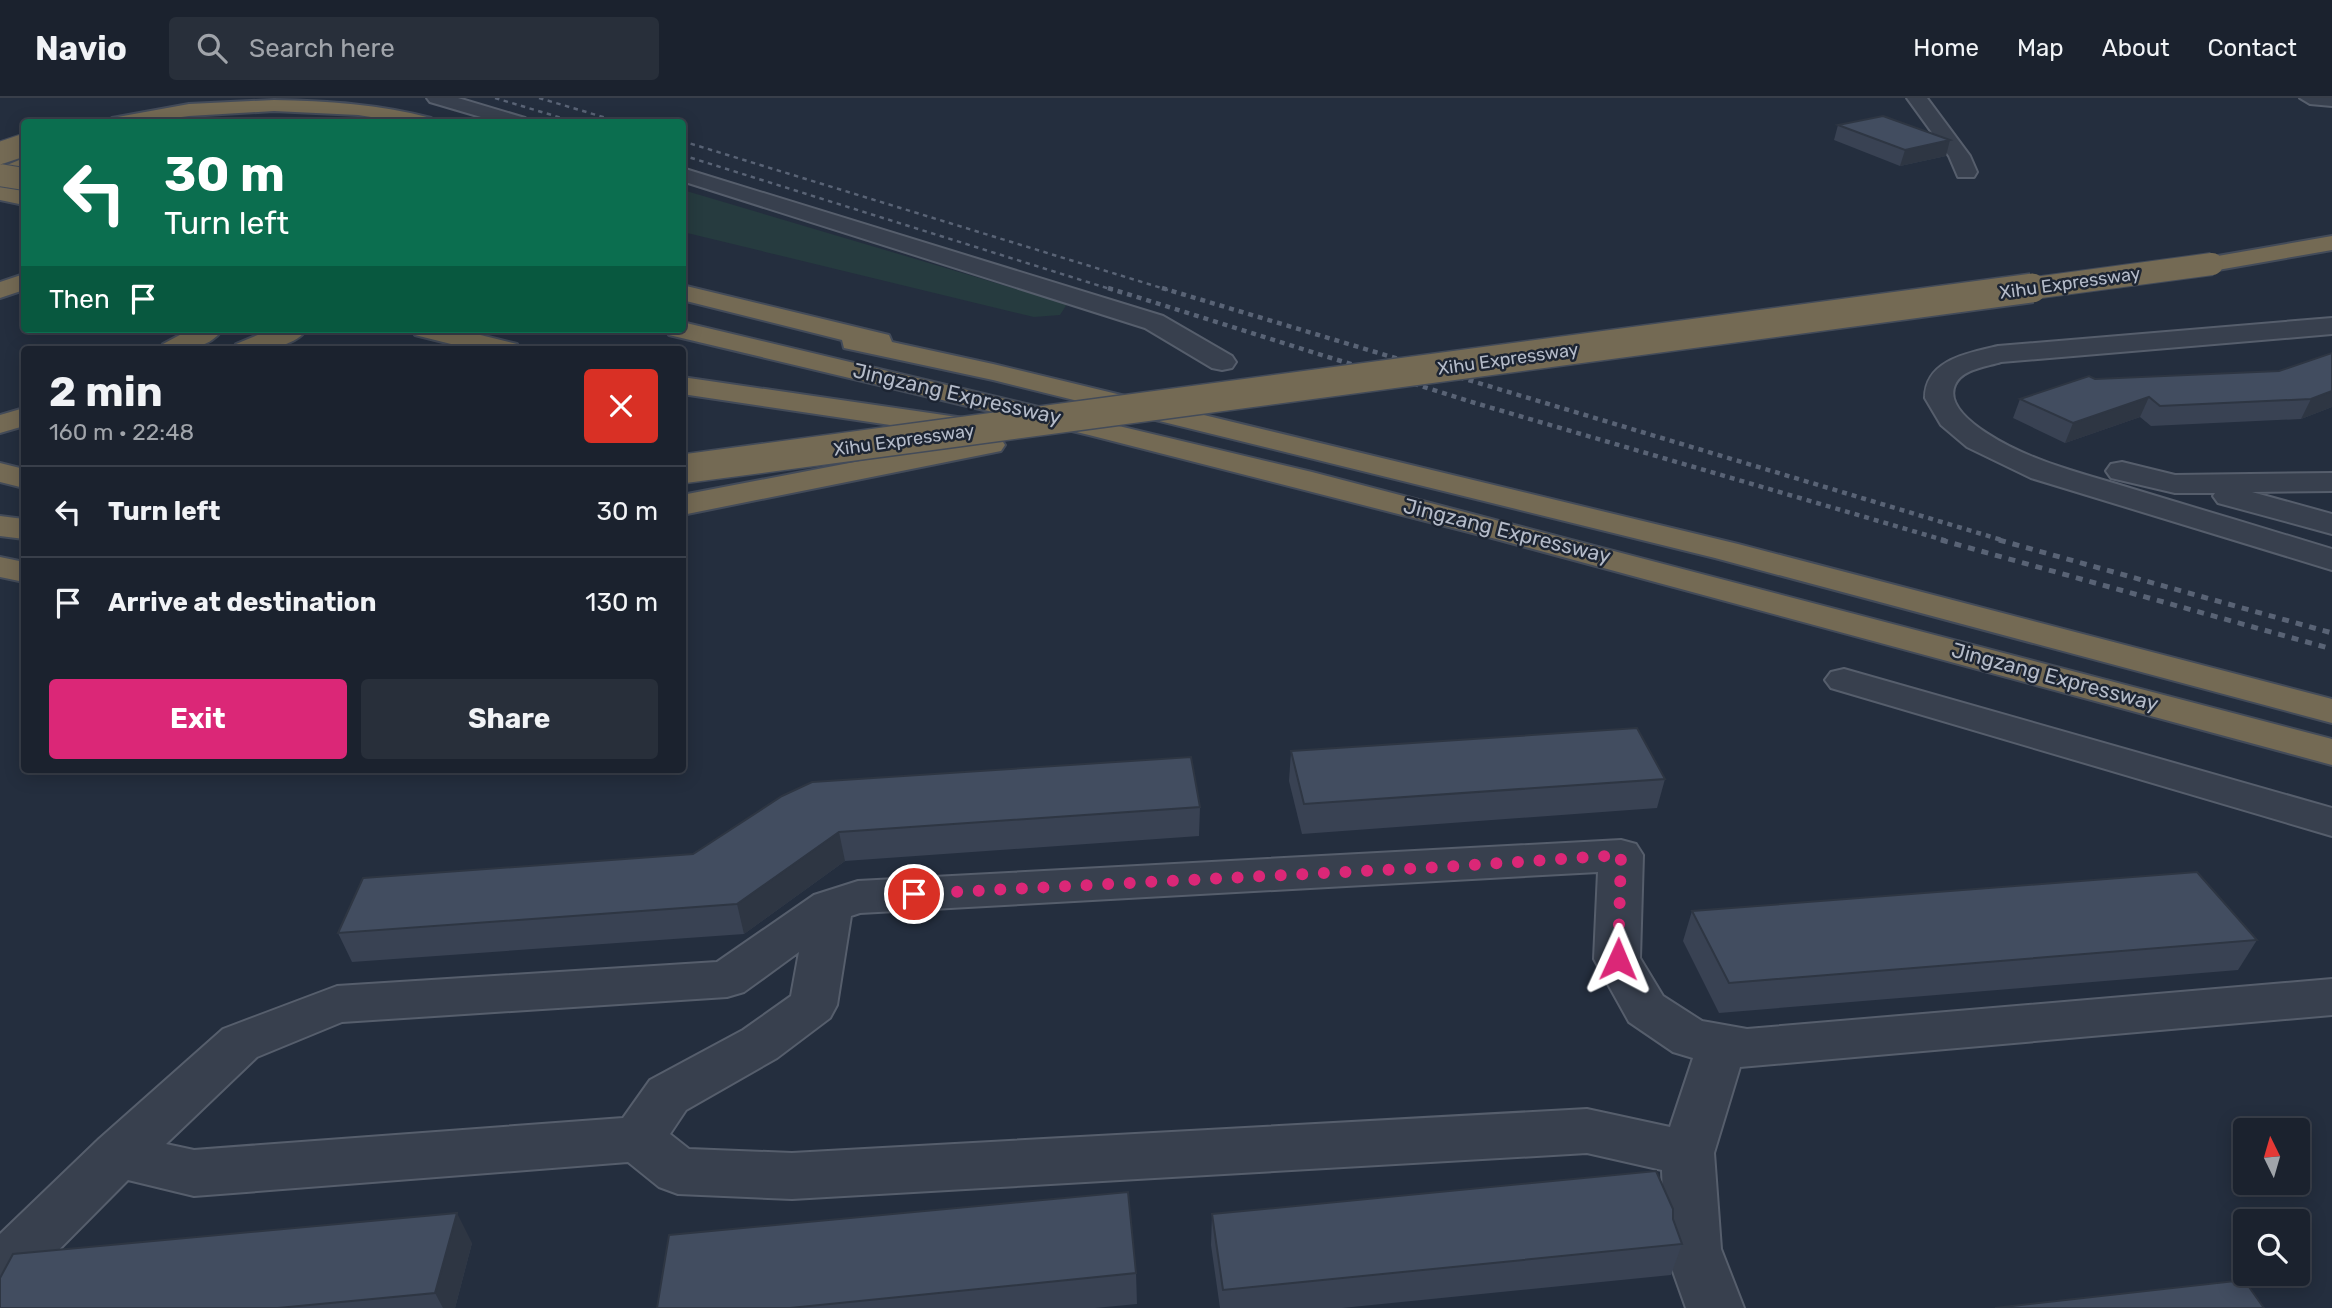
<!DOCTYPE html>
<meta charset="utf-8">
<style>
:root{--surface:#1b222e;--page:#282f3a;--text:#f1f3f6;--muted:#a0a4aa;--line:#393f4a;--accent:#db2777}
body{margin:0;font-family:Rubik,sans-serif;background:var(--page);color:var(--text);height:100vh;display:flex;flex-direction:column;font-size:26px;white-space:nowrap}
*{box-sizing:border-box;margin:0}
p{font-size:23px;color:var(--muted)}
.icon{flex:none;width:38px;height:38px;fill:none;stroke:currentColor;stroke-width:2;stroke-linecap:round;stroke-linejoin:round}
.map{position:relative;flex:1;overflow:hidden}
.sheet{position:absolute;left:21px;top:248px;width:665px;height:427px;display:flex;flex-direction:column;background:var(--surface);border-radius:7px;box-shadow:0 4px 18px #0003,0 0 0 2px var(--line)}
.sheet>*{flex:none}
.hud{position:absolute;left:21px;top:21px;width:665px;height:214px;border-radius:7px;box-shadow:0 4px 18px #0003,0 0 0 2px var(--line);background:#0b6e4f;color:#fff;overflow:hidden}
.needle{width:46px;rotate:355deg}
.fabs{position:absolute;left:2233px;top:1020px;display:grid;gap:14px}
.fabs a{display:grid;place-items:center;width:77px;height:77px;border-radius:7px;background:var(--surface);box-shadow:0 4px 18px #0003,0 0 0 2px var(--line);font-size:35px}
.pin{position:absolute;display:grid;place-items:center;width:60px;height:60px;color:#fff;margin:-30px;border:4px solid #fff;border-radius:50%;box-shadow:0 2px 7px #0007}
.me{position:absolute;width:77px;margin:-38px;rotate:1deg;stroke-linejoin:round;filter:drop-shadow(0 0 5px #0008)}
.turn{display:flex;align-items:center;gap:24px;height:147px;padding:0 28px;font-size:32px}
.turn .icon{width:91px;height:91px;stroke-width:2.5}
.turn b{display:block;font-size:49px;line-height:60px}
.then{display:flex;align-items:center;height:66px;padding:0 28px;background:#0003;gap:14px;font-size:26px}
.round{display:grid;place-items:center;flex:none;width:74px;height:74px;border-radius:7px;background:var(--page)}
.summary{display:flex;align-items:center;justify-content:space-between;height:119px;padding:0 28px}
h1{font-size:42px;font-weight:700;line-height:52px}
.action{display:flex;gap:14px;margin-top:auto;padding:14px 28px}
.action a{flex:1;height:80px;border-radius:7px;background:var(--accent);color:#fff;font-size:28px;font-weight:700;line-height:80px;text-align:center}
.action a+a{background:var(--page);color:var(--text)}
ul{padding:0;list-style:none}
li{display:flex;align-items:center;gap:21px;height:91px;padding:0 28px;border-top:2px solid var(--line)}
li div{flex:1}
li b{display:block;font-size:26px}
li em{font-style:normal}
header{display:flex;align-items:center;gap:42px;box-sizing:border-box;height:98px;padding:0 35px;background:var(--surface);border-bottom:2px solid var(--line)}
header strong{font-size:33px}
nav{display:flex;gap:38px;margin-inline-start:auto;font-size:24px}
.search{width:490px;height:63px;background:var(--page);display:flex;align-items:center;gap:18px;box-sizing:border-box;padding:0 24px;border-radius:7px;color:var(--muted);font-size:26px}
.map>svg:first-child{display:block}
.green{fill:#263b3f}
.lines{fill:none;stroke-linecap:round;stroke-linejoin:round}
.minor-casing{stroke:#565e6c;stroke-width:4}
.highway-casing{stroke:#434b59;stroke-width:4}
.minor{fill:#38404e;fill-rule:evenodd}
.highway{fill:#746a54;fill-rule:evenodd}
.rail-far2{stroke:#596375;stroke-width:2.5;stroke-dasharray:4.5 4.5;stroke-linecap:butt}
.rail-far1{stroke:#596375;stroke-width:4.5;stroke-dasharray:5 5;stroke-linecap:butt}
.rail{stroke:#596375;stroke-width:5;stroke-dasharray:7 7;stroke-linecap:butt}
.highway-bridge-far1-casing{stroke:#434b59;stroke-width:24;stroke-linecap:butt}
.highway-bridge-casing{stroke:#434b59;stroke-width:32;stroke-linecap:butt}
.highway-bridge-far1{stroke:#746a54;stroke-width:22}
.highway-bridge{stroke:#746a54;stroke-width:29}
.wall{fill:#394253}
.shaded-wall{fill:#2e3643}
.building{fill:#424d60;stroke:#2e3643;stroke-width:2}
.route{stroke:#db2777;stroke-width:12;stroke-dasharray:0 21.6}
.labels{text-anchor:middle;stroke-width:5;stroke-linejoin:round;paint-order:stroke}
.far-street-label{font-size:18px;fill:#b4bbc9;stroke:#1d2533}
.street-label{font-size:21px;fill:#b4bbc9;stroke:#1d2533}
</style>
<header>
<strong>Navio</strong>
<div class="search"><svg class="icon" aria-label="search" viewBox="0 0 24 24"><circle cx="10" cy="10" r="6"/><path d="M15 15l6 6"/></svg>Search here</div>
<nav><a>Home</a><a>Map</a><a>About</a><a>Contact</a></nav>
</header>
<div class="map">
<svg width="2332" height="1210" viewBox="0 0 2332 1210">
<rect width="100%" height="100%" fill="#242e3e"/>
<polygon class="green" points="683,92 1067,206 1060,217 1034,219 683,134"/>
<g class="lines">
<defs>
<g id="minor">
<polygon points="427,0 458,0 525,20 528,24 498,24 430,4"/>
<polygon points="1907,0 1927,0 1970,58 1977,74 1974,79 1958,79 1949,58"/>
<polygon points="2300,0 2332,0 2332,8 2310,6"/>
<polygon points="682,70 1163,218 1232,258 1236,264 1232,270 1222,272 1212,270 1145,230 682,83"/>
<path d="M2332,220V236L2001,264C1986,269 1962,271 1955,287C1946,307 1974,327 1988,336C2031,364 2085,376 2133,391C2199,411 2266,431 2332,451V472L2031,380L1967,349L1941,327L1925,300C1925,262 1968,255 1998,248Z"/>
<polygon points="2122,364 2175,377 2332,375 2332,393 2252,394 2332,416 2332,436 2218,405 2213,398 2215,395 2175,395 2111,380 2106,373 2111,366"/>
<polygon points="1844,571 2332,710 2332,738 1831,590 1825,582 1831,574"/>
<path d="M1621,742L1636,746L1643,757L1640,860L1663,898L1702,923L1747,931L2332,881V917L1740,969L1714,1055L1721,1151L1744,1210H1686L1665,1151L1662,1072L1587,1055L792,1101L678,1096L659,1089L628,1064L194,1098L128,1082L20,1191L0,1199V1136L99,1041L223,931L337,888L717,864L814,797L858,783ZM1598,774L1594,861L1629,924L1673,954L1693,960L1670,1029L1587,1011L792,1055L689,1051L670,1036L686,1012L777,960L830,920L837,907L851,818L860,815ZM799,854L791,898L743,932L650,982L623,1020L194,1052L166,1046L257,959L342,924L727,899L744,894Z"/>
</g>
<g id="highway">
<path d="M274,2C328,3 379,6 431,20L434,24H403L358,17L274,13L189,18L145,24H109L112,20L189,6Z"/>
<polygon points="24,60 24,74 0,85 0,70"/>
<polygon points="0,88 24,93 24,107 0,102"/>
<polygon points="2332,138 2332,152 2212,173 2203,171 2200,166 2203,161 2212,159"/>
<polygon points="24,176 24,192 0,200 0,184"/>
<polygon points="682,187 889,237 892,244 993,266 1738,446 2332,601 2332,625 1715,460 993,282 844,250 842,242 682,202"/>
<polygon points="682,224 1312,374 2332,641 2332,667 1496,441 1089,337 669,237 665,231 682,231"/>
<path d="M191,231H223C208,252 183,252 159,252L163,246Z"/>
<path d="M272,231H307C293,252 255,252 232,252L236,246Z"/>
<polygon points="411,231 456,231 517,246 521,252 475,252 415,237"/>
<polygon points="682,279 978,322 989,325 993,331 989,337 978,340 682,296"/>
<polygon points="24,310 24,328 0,335 0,317"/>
<polygon points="990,338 1001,341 1005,347 1001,353 682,417 682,397"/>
<polygon points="0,365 24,371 24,390 0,384"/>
<polygon points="0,418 24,421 24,441 0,438"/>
<polygon points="0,459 24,464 24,484 0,479"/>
</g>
</defs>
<use href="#minor" class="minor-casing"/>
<use href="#highway" class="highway-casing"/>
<use href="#minor" class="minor"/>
<use href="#highway" class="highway"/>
<g class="rail-far2">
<polyline points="495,0 575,24"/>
<polyline points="539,0 620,24"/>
<polyline points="682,43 1168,192"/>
<polyline points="682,57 1113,192"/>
</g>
<g class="rail-far1">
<polyline points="1108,190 1475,305 1947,443"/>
<polyline points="1162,190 2005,443"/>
</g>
<g class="rail">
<polyline points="1941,442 2332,551"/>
<polyline points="1999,442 2332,535"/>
</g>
<defs>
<g id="highway-bridge-far1">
<polyline points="0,55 24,47"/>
<polyline points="0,77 24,81"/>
<polyline points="2019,192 2212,166"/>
</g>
<polyline id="highway-bridge" points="682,371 2032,190"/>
</defs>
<use href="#highway-bridge-far1" class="highway-bridge-far1-casing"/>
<use href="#highway-bridge" class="highway-bridge-casing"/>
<use href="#highway-bridge-far1" class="highway-bridge-far1"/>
<use href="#highway-bridge" class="highway-bridge"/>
</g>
<g class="wall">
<polygon points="1838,27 1946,58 1900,68 1834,42"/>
<polygon points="2332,255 2332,309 2301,321 2151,328 2140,319 2065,345 2013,320 2020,301 2095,281 2279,273"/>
<polygon points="1291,653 1665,681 1657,710 1302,736 1289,683"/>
<polygon points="782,698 1200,709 1199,738 845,763 744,836 352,864 338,835 693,756"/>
<polygon points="1692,813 2257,842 2238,872 1719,915 1683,843"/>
<polygon points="1212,1116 1673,1121 1682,1146 1671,1177 1342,1210 1220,1210 1211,1147"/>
<polygon points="472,1145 455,1210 0,1210"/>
<polygon points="1136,1175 1137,1206 1095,1210 657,1210"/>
</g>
<g class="shaded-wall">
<polygon points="1950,42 1946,58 1900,68 1905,52"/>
<polygon points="2332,293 2332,309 2301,321 2311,301"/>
<polygon points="2149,299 2140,319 2065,345 2073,325"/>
<polygon points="839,734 845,763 744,836 737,806"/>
<polygon points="457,1115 472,1145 455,1210 443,1210 435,1195"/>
</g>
<g class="building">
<polygon points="1883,18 1950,42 1905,52 1838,27"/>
<polygon points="2332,255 2332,293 2311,301 2160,308 2149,299 2073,325 2020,301 2089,278 2095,281 2279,273"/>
<polygon points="1637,630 1665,681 1304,706 1291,653"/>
<polygon points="1191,659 1200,709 839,734 737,806 338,835 363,780 693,756 782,698 812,684"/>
<polygon points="2197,774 2257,842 1729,885 1692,813"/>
<polygon points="1656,1073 1673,1111 1673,1121 1682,1146 1223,1192 1212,1116"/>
<polygon points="1128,1094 1136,1175 790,1210 657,1210 669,1137"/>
<polygon points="457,1115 435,1195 278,1210 0,1210 0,1180 13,1156"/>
<polygon points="2244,1182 2264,1210 1995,1210"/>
</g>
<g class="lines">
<polyline class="route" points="914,796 1442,769 1621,757 1618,861"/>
</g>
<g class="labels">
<g class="far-street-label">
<text transform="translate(2070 185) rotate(-8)" y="6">Xihu Expressway</text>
<text transform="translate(1508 261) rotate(-8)" y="6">Xihu Expressway</text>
<text transform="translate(904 342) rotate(-8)" y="6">Xihu Expressway</text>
</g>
<g class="street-label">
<text transform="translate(957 296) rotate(13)" y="7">Jingzang Expressway</text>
<text transform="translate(1507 433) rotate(14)" y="7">Jingzang Expressway</text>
<text transform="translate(2055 579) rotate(15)" y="7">Jingzang Expressway</text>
</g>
</g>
</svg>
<div class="fabs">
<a><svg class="needle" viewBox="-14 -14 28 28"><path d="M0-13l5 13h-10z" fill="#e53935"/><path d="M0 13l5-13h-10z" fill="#a0a4aa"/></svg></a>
<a><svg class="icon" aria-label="search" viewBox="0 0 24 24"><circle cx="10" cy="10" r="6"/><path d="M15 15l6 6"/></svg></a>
</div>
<div class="pin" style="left:914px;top:796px;background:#d93025"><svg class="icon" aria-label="arrive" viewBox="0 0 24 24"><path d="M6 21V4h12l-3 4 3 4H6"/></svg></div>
<svg class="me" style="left:1618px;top:861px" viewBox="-20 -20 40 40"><path d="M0-17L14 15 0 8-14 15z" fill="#db2777" stroke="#fff" stroke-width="4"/></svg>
<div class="hud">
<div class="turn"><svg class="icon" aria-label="left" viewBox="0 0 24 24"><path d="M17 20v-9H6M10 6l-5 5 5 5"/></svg><div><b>30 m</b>Turn left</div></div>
<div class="then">Then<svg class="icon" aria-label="arrive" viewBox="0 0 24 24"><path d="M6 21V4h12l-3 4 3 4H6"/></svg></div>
</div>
<section class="sheet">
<div class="summary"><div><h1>2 min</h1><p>160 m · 22:48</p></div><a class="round" style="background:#d93025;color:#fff"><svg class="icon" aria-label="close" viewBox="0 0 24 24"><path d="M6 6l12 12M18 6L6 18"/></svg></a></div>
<ul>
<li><svg class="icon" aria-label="left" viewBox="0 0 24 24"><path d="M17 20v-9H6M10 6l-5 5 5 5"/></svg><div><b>Turn left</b></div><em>30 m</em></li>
<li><svg class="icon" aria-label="arrive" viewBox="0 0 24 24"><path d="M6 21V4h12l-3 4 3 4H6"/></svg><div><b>Arrive at destination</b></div><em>130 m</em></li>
</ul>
<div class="action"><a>Exit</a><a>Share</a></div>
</section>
</div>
